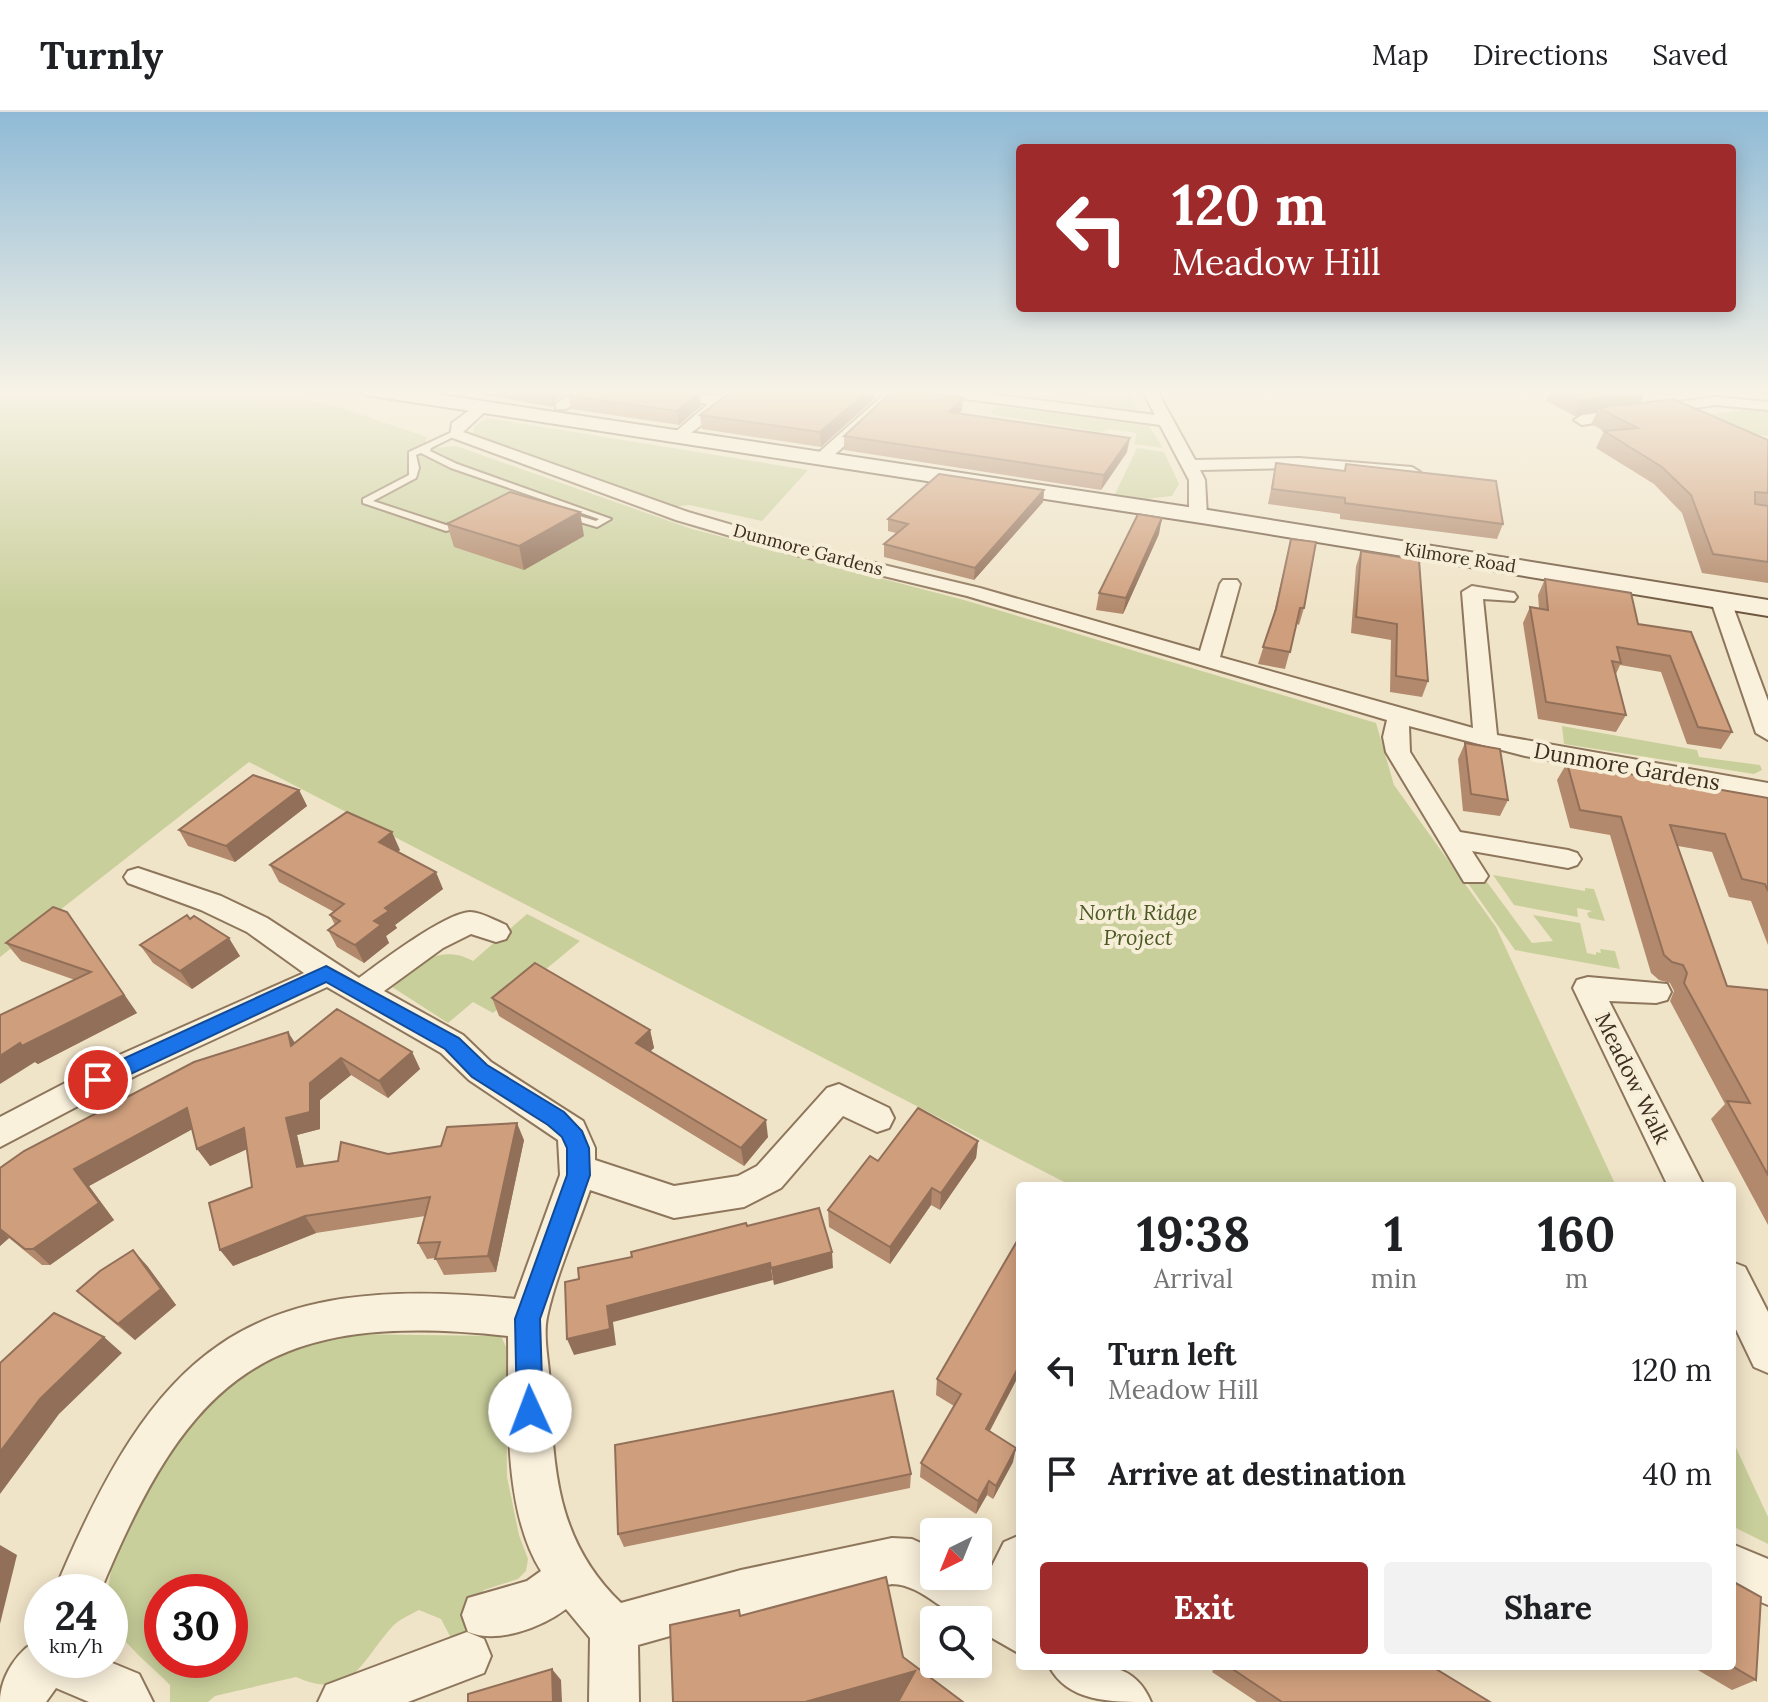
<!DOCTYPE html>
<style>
:root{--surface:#fff;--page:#f2f2f2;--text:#202124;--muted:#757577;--line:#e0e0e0;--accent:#9e2a2b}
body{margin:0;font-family:Lora,serif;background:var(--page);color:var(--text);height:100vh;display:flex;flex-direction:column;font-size:30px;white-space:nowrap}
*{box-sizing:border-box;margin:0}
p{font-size:26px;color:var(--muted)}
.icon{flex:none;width:44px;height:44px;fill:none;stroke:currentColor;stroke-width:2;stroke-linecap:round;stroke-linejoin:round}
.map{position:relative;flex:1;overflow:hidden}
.sheet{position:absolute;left:1016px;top:1070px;width:720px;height:488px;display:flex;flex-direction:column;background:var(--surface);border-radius:8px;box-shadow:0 4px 20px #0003}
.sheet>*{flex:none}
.hud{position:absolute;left:1016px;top:32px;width:720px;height:168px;border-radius:8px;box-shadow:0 4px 20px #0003;background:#9e2a2b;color:#fff;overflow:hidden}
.needle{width:52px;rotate:223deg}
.tools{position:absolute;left:920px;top:1406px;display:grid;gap:16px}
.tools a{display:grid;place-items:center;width:72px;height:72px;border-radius:8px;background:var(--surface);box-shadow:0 4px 20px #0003;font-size:40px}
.speed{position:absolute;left:24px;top:1462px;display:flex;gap:16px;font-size:40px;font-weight:700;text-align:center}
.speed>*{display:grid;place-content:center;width:104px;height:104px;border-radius:50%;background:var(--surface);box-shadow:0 4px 20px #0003;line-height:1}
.speed small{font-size:20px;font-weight:400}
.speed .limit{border:12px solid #d22;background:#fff;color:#111}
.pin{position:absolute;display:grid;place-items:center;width:68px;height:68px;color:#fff;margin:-34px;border:4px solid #fff;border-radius:50%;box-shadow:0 2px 8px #0007}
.me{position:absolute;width:88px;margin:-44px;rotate:358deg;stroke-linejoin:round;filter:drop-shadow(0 0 6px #0008)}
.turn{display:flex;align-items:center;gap:28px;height:168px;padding:0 24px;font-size:36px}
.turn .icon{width:104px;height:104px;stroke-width:2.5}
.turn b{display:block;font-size:56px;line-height:68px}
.eta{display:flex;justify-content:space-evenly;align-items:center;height:136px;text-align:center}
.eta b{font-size:48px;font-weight:700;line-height:56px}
.action{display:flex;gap:16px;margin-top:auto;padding:16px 24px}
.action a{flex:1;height:92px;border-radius:8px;background:var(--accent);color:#fff;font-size:32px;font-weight:700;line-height:92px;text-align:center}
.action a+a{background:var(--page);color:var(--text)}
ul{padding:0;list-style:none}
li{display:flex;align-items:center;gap:24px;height:104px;padding:0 24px}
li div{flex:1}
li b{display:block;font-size:30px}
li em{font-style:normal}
header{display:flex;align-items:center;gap:48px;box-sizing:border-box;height:112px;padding:0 40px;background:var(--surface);border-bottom:2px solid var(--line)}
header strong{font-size:38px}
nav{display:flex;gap:44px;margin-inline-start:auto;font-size:28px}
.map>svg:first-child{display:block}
.green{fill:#c9cf9b;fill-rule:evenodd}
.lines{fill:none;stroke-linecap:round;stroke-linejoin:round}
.lane-casing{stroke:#8d765c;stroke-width:4}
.street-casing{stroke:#8d765c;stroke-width:4}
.secondary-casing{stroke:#6f573f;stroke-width:4}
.lane{fill:#faf1dc;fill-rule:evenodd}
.street{fill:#faf1dc;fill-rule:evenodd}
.secondary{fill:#faf1dc;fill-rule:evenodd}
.wall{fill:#b2896c}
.shaded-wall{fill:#916f58}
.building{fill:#cf9f7d;stroke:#916f58;stroke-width:2}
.route{fill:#1a73e8;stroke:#114b97;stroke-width:2}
.labels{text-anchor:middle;stroke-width:8;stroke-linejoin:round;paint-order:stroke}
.far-street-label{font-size:18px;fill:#3d2e20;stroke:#f7eed8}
.street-label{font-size:22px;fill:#3d2e20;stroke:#f7eed8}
.park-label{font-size:22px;font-style:italic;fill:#4d5a26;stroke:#f7eed8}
</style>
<header>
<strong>Turnly</strong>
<nav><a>Map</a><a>Directions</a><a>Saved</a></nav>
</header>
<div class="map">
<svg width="1768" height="1590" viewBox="0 0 1768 1590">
<rect width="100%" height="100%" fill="#f0e4c8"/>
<g class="green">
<polygon points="0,277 235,277 329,292 427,325 425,332 434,336 456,334 692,417 964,488 1376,611 1394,673 1496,815 1616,1074 1072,1074 249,650 0,845"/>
<polygon points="1077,277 1128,277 1139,299 1099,295"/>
<polygon points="999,294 1149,314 1163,336 1134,332 1137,321 1109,317 1101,320 993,303 990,298"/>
<polygon points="1739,295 1768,298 1768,324 1748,321 1711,302 1741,299"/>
<polygon points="487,306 808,358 762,409 689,393 674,395 473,323 474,315"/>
<polygon points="1137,336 1164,340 1179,372 1172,384 1146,387 1115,382"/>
<polygon points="1562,614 1697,638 1699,645 1760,653 1762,658 1754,662 1564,632"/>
<polygon points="1493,763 1585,779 1585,776 1594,777 1605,809 1589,806 1587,801 1592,799 1577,796 1578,805 1514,793"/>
<polygon points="1484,766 1532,831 1553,829 1533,803 1580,811 1587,841 1596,843 1596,840 1601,841 1600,837 1615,839 1620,857 1515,838 1465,767"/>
<path d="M527,802L580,829L493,901L473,890L448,911L389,873C415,853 440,831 473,849Z"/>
<path d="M344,1222L501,1224L506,1235L507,1365L519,1423L528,1447L526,1459L518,1467L484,1478L479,1485V1515L453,1530L441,1507L419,1498C410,1503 399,1507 392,1515C361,1549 352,1590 296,1565L215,1584L208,1590H170V1573C153,1555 123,1533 113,1510C84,1438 196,1288 258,1253C284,1238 315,1230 344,1222ZM162,1480H230V1548H162Z"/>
<polygon points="1732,1327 1768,1405 1768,1432 1732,1414"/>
</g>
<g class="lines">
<defs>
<polygon id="lane" points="452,320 459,322 431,336 430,339 457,352 611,407 597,415 560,404 560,400 563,399 596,409 599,407 451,356 421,341 416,343 419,356 416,366 373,389 446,413 466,407 469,408 469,412 446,419 363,391 363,387 409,363 409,340"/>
<g id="street">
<polygon points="431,277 448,277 429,289 419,289 419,283"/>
<polygon points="581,277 598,277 566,297 556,297 556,291"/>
<path d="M626,277C656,275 684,282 713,284C725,284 735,276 749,277L679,330L673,328V322L708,292L633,281Z"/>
<polygon points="890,277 905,277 828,349 816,349 816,343"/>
<polygon points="914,277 952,277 1155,303 1142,277 1156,277 1195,348 1299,346 1412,355 1420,360 1412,365 1299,356 1200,358 1205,368 1207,404 1198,409 1189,404 1189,368 1160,313 921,281"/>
<polygon points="1715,285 1768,290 1768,298 1715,293 1582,313 1574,308 1582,303"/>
<polygon points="478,292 490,295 463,320 688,400 804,434 980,476 1200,539 1220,472 1223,468 1237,468 1240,472 1220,545 1473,616 1462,480 1472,474 1514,481 1517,485 1514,489 1483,487 1497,623 1768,671 1768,687 1525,644 1409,614 1410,640 1460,720 1568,738 1577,741 1581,747 1577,753 1568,756 1472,739 1488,764 1484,770 1464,770 1386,640 1383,625 1387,608 967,484 792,442 676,408 450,325 452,311"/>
<polygon points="1721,483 1731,489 1768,589 1768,628 1756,621 1711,489"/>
<path d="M138,756L221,784L267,806L359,866C381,850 445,801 470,800C481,800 496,809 506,813L510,820L506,827L496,830L471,822L443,836L384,879L463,923L491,950L583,1009L595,1036V1048L674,1074L738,1064L757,1054L827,976L839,972L889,996L894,1006L889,1016L877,1020L843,1004L781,1076L744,1095L674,1106L590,1078C576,1119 556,1163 547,1205C543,1225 549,1251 550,1272C553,1356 556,1429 621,1491L741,1458L892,1426L912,1427L934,1437V1464L978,1463L985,1468L1004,1430L1020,1423V1542L978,1518V1508C945,1508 926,1473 892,1472L741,1504L638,1533L639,1590H589L590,1526L566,1497C541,1516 497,1532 468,1520L462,1503L468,1486L527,1469L541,1459C502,1397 509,1295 508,1224C268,1198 190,1262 100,1480H54C155,1237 244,1159 515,1187L560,1063L558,1028L469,968L441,941L327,875L137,963L0,1035V1005L115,945L304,861L247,820L201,798L128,771L124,765L128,759Z"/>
<polygon points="1588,865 1667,872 1671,880 1667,888 1656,891 1609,889 1704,1074 1668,1074 1573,876 1577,868"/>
<polygon points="1732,1150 1745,1155 1768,1200 1768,1261 1754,1255 1732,1209"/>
<polygon points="1732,1432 1768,1447 1768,1493 1732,1478"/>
<polygon points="467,1520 484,1527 491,1544 484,1561 408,1590 318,1590 326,1573"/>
<path d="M42,1526V1548H105L139,1562L153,1590H89L56,1576L46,1590H0C0,1565 18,1536 42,1526Z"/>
<path d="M1049,1554C1091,1554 1132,1544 1151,1590C1109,1590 1068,1590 1049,1554Z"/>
</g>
<polygon id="secondary" points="356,277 402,277 1208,398 1768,488 1768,504 1208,412 366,283"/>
</defs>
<use href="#lane" class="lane-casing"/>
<use href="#street" class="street-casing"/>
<use href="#secondary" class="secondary-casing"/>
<use href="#lane" class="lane"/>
<use href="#street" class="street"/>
<use href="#secondary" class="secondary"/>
</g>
<g class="wall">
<polygon points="452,277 575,277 555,288 553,295"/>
<polygon points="580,277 875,277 875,286 821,335 702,317 700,303 735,277 713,281 696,280 701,294 679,313 571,297 569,284"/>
<polygon points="1552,277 1768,277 1768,283 1715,277 1663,284 1646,277 1640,291 1768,328 1768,471 1702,461 1682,401 1654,372 1596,336 1604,319 1591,312 1597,300 1575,304 1546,289"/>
<polygon points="962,298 959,301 1127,340 1101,378 844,338 844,324"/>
<polygon points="1276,351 1344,359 1346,352 1503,412 1497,427 1340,407 1340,402 1268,392"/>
<polygon points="1044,378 1043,390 974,468 884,445 884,432 896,421 888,419 888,407"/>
<polygon points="447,412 584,424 524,458 454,435"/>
<polygon points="1159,422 1123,502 1096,498 1099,481"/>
<polygon points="1291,427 1304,496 1299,513 1297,512 1285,557 1258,552 1273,505"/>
<polygon points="1361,439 1428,569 1422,585 1390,580 1391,528 1351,521 1356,454"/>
<polygon points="1545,467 1638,512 1691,520 1732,620 1721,637 1687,632 1661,560 1620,553 1616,562 1626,603 1616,620 1538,607 1523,511 1530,495 1539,496 1538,483"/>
<polygon points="1465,631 1508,688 1500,704 1463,699 1458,647"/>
<polygon points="1567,651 1768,686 1768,833 1751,789 1729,785 1712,740 1678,734 1727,874 1768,878 1768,1113 1711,1007 1725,992 1670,889 1674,879 1670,871 1659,868 1651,861 1610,723 1570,716 1557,668"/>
<polygon points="299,678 307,694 235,750 188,734 179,718"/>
<polygon points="400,738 398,740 443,777 395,813 397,816 386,824 389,831 364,851 337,835 328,818 335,813 330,803 334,800 279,770 270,753"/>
<polygon points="67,800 137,901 38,952 35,950 75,868 21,849 6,831"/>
<polygon points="190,807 240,844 192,877 153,851 140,833"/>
<polygon points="492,886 650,918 654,936 650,939 768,1025 744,1054 499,904"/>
<polygon points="295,931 412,940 420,957 388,986 351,963 320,988 320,1017 297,1023 304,1054 388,1042 524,1028 496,1160 444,1163 435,1146 427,1147 418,1131 425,1104 316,1121 233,1154 252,1075 247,1037 210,1054 192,1017 89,1074 114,1108 50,1153 42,1153 9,1126 0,1134 0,1056"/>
<polygon points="978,1029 976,1046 940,1098 931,1093 890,1152 829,1115 828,1098 878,1049"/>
<polygon points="1020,1124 1020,1261 990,1319 1013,1350 993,1387 987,1383 976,1402 920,1365 921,1351 954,1294 936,1283 937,1267"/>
<polygon points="133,1138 148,1155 176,1193 135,1228 95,1195 77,1179"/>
<polygon points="911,1362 910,1376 624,1435 618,1422"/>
<polygon points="1215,1554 1431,1554 1490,1590 1257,1590 1212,1560"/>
<polygon points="1691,1554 1732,1554 1756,1568 1732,1578"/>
</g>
<g class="shaded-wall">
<polygon points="551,277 575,277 555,288 553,295 550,281"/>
<polygon points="713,277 735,277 713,281"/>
<polygon points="870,277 875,277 875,286 821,335 820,320"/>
<polygon points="1646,277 1640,292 1598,296 1597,300 1575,304 1581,289"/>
<polygon points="1667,277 1716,277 1663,284"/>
<polygon points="700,280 701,294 679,313 677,299"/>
<polygon points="963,285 962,298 948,314 949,300"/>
<polygon points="1130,326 1127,340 1101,378 1104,363"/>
<polygon points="1044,378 1043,390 974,468 975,456"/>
<polygon points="580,400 584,424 524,458 519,434"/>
<polygon points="1162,406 1159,422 1123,502 1126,486"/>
<polygon points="299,678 307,694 235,750 226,734"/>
<polygon points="392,720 400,738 387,748 379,730"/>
<polygon points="436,760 443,777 395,813 397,816 386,824 389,831 364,851 355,833 385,796"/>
<polygon points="67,800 137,901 38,952 35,950 0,972 0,944 20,931 124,883"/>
<polygon points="229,826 240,844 192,877 180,859"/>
<polygon points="650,918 654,936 640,949 636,931"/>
<polygon points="288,920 299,937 291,934"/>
<polygon points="412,940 420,957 388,986 379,969"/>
<polygon points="341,946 351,963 320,988 320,1017 297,1023 308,1072 297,1055 286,1006 310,971"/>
<polygon points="187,996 200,1013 89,1074 114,1108 50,1153 33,1137 74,1057"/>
<polygon points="766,1008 768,1025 744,1054 741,1036"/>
<polygon points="517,1011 524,1028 496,1160 488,1144"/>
<polygon points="244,1016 256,1033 210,1054 197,1037"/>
<polygon points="978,1029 976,1046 940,1098 941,1081"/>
<polygon points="932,1076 931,1093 890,1152 890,1135"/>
<polygon points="305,1104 316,1121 233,1154 220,1138"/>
<polygon points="0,1118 9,1126 0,1134"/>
<polygon points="133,1138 148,1155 176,1193 135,1228 118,1212"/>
<polygon points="832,1140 833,1156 774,1173 771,1156"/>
<polygon points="770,1151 773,1168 613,1210 616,1233 574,1243 567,1227 607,1194"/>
<polygon points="104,1225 122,1241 59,1302 0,1382 0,1340 40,1287"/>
<polygon points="1020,1252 1020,1261 983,1331 986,1317"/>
<polygon points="1016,1336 1013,1350 993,1387 996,1374"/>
<polygon points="989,1369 987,1383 976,1402 978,1389"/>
<polygon points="0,1433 17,1443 0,1512"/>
<polygon points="552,1557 561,1568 562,1590 553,1590"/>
<polygon points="915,1559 903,1590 805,1590"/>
</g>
<g class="building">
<polygon points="526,277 551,277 550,281"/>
<polygon points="580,277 674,277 700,280 677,299 569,284"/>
<polygon points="735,277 870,277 820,320 700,303"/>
<polygon points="895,277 963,285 949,300 1130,326 1104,363 844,324"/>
<polygon points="1556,277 1646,277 1581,289"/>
<polygon points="1673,287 1768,328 1768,381 1755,380 1755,392 1768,394 1768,450 1713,442 1691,383 1662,355 1604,319 1638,316 1598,296"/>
<polygon points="1276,351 1345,359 1346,352 1496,369 1503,412 1345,391 1345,386 1272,377"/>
<polygon points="939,362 1044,378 975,456 884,432 908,412 888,407"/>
<polygon points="510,380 580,400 519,434 447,412"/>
<polygon points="1138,402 1162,406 1126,486 1099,481"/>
<polygon points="1291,427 1316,430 1304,496 1300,496 1290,540 1263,535 1276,497"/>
<polygon points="1361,439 1419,448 1428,569 1396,564 1397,512 1356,505"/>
<polygon points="1545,467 1631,481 1638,512 1691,520 1732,620 1698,615 1670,544 1617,535 1621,551 1612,549 1626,603 1546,590 1530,495 1548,498"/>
<polygon points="1465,631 1500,637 1508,688 1471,682"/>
<polygon points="1567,651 1768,686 1768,779 1765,772 1742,767 1725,722 1670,713 1727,874 1768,878 1768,1063 1727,989 1750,991 1684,871 1687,861 1683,853 1672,850 1664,843 1621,705 1580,698"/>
<polygon points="253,663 299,678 226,734 179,718"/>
<polygon points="347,700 392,720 379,730 436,760 385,796 389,799 374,809 381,813 355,833 328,818 340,809 330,803 344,792 270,753"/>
<polygon points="53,795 67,800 124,883 22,934 20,931 0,944 0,903 91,860 6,831"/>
<polygon points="187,803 190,807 194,804 229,826 180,859 140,833"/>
<polygon points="535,851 650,918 636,931 766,1008 741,1036 492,886"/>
<polygon points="337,897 412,940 379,969 341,946 310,971 310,1000 286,1006 297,1055 338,1049 341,1030 388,1042 441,1034 447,1015 517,1011 488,1144 435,1147 440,1130 418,1131 430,1085 305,1104 220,1138 209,1091 252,1075 244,1016 197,1037 187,996 74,1057 99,1091 33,1137 25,1137 0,1117 0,1056 24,1039 194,950 288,920 291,934"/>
<polygon points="918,996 978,1029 941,1081 932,1076 890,1135 828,1098 870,1044 878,1049"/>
<polygon points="819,1096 832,1140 771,1156 770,1151 607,1194 610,1217 567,1227 565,1170 579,1167 578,1156 632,1145 631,1140 746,1111 747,1114"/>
<polygon points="1020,1124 1020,1252 986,1317 1016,1336 996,1374 989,1369 978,1389 921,1351 961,1282 937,1267"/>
<polygon points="133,1138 161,1177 118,1212 77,1179 100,1159"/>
<polygon points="54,1201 104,1225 40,1287 0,1340 0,1251"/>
<polygon points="893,1279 911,1362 618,1422 615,1333"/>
<polygon points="886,1465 903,1545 963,1590 898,1590 915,1559 805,1590 673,1590 670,1513 739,1498 740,1504"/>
<polygon points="1732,1469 1761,1485 1756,1568 1732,1554"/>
<polygon points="1228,1554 1431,1554 1490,1590 1282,1590"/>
<polygon points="552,1557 553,1590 468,1590 468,1582"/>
</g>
<linearGradient id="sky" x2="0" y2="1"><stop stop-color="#8fbad6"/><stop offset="0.56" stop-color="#f8f3e6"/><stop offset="1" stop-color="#f8f3e6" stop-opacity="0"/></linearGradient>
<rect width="1768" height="499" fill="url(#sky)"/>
<polygon class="route" points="326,854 459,926 487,953 564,1000 582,1019 589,1036 590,1063 540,1207 543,1299 539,1308 530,1312 521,1308 517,1299 515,1207 567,1063 567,1036 562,1025 548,1013 472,965 445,937 326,870 105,974 90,974 87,968 90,962"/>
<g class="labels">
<g class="far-street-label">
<text transform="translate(808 438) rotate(15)" y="6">Dunmore Gardens</text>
<text transform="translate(1460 446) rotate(9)" y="6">Kilmore Road</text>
</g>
<g class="street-label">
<text transform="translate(1627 654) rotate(10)" y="8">Dunmore Gardens</text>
<text transform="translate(1633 966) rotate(64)" y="8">Meadow Walk</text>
</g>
<g class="park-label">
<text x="1138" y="808">North Ridge<tspan x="1138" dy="25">Project</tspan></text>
</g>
</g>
</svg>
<div class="tools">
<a><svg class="needle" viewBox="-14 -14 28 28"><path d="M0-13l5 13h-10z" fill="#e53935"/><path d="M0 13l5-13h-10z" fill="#757577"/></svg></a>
<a><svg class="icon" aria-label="search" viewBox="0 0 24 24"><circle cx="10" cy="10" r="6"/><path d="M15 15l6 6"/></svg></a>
</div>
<div class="speed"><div>24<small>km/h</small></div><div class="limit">30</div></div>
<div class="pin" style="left:98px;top:968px;background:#d93025"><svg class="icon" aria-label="arrive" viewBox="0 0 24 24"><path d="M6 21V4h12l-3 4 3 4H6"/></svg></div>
<svg class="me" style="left:530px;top:1299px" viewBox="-20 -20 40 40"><circle r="19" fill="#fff"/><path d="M0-13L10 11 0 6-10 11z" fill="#1a73e8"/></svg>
<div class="hud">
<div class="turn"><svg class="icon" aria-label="left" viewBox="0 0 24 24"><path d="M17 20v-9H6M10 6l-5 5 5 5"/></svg><div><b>120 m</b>Meadow Hill</div></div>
</div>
<section class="sheet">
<div class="eta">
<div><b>19:38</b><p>Arrival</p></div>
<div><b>1</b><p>min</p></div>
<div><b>160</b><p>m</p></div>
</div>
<ul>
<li><svg class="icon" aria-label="left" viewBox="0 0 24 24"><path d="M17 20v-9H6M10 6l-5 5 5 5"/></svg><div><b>Turn left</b><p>Meadow Hill</p></div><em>120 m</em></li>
<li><svg class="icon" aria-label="arrive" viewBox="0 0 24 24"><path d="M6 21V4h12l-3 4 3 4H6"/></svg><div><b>Arrive at destination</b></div><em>40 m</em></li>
</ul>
<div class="action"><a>Exit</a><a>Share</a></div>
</section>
</div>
